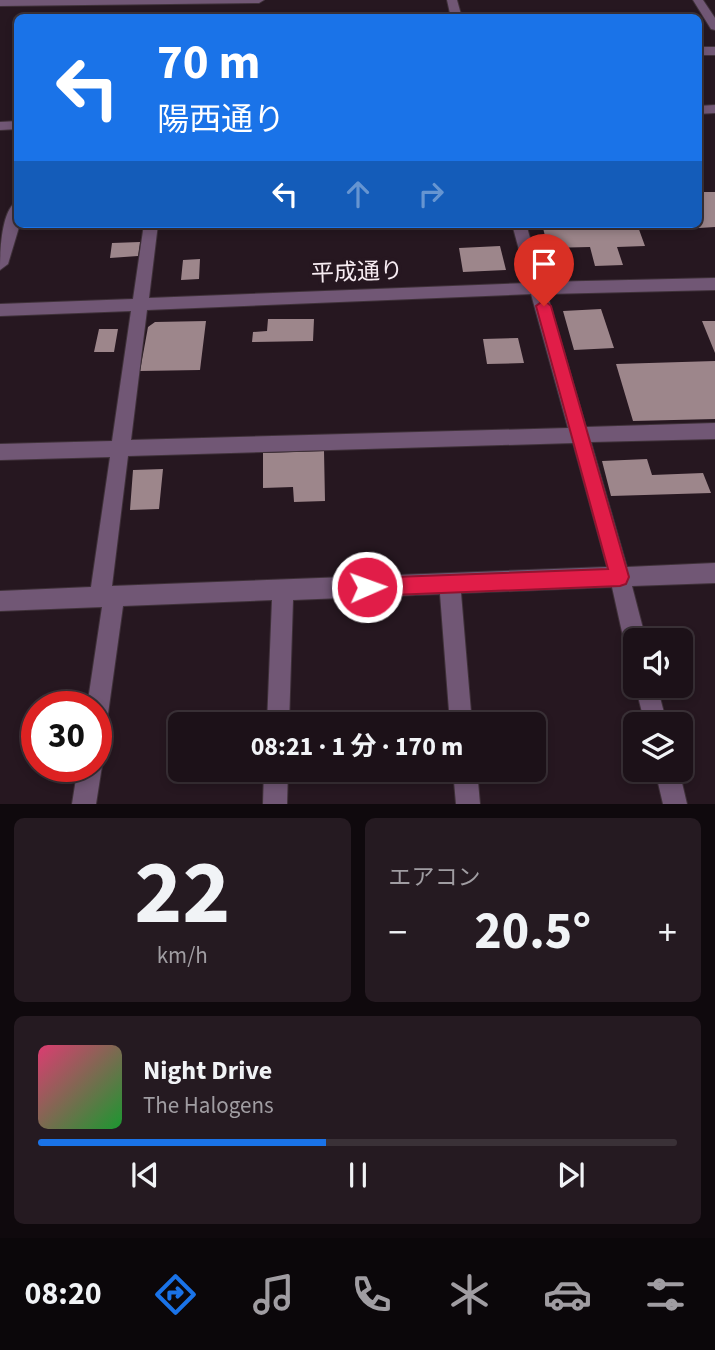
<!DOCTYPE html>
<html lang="ja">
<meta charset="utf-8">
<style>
:root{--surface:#1c1118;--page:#251a21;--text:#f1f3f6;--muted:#a09da2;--line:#3a3137;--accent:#1a73e8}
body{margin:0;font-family:"Source Sans 3","Noto Sans JP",sans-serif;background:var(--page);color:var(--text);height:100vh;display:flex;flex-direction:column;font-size:26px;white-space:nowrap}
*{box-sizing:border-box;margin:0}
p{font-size:23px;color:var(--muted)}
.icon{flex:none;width:38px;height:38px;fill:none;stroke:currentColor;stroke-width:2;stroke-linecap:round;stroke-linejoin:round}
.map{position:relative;height:804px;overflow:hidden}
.panel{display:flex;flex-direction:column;gap:14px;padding:14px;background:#0f090d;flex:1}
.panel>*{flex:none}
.guide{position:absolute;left:14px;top:14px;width:688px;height:214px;border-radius:10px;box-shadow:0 4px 10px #0003,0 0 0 2px var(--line);background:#1a73e8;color:#fff;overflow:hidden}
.buttons{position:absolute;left:623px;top:628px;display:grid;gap:14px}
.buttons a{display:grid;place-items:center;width:70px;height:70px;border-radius:10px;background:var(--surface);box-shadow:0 4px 10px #0003,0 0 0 2px var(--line);font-size:35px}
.speed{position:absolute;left:21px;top:691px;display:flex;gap:14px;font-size:35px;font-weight:700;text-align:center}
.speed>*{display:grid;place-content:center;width:91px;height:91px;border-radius:50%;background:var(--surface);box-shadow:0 4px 10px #0003,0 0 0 2px var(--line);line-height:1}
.speed .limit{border:10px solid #d22;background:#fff;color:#111}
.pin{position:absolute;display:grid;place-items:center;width:60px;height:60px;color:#fff;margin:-72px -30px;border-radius:50% 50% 50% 0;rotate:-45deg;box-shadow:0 0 7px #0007}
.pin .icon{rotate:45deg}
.me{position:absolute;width:77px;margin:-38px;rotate:88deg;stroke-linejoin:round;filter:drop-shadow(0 0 5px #0008)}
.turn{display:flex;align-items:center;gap:24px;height:147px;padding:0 28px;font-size:32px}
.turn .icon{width:91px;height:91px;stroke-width:2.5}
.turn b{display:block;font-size:49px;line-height:60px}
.lanes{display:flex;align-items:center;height:66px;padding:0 28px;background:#0003;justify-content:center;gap:35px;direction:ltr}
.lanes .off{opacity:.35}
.big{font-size:52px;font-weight:700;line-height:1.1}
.panel .widget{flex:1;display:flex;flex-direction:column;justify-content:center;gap:10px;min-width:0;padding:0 24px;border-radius:10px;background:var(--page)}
.panel .dial{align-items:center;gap:0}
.dial b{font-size:91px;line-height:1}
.song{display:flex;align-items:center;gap:21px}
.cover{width:84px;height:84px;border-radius:10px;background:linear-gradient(135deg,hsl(340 70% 55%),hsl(130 70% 35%))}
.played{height:7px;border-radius:4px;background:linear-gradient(90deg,var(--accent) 45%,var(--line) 45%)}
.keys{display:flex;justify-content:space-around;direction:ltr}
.heat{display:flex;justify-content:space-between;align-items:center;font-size:38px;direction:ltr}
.panel .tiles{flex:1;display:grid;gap:14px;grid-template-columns:1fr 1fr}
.widget:last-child{grid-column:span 2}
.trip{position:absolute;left:168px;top:712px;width:378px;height:70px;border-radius:10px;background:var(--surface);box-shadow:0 4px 10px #0003,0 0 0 2px var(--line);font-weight:700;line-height:70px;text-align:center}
.tab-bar{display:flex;height:112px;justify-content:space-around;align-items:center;background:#0b070a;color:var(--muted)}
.tab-bar .icon{width:49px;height:49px}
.tab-bar .on{color:var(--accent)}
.tab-bar b{font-size:32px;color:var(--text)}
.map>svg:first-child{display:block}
.building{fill:#9d868b}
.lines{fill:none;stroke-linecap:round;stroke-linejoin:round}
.minor-casing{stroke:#3f3139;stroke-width:2}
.minor{fill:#715775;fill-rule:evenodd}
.route{fill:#e11d48;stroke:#92132f;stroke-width:2}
.labels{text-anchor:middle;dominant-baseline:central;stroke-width:7;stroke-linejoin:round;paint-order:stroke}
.street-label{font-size:23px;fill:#f7ecf2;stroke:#261720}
</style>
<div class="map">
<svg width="715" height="804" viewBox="0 0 715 804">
<rect width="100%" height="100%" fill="#261720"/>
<path class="building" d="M698,192h17v35l-32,2 -2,-5h17z
M542,224h95l8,22 -28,1 6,18 -28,1 -5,-19 -42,1z
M140,242l-2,14 -28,2 2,-15z
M500,246l6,24 -43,2 -4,-24z
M200,259l-1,20 -18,1 2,-20z
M601,309l13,39 -40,2 -11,-39z
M268,319h46l-1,22 -61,1 1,-10 14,-1z
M206,321l-6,49 -60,1 8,-44 7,-5z
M702,321h13v32z
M99,329h19l-4,23h-20z
M518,338l6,25 -37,1 -4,-25z
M715,361v58l-82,2 -17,-57z
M324,451l1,50 -31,1 -1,-15 -30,1v-35z
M647,459l5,16 51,-2 8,20 -100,3 -9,-35z
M163,469l-4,40 -29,1 3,-40z"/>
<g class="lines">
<g class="minor-casing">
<path id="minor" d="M0,0h264l-5,3 -259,3z
M447,0h10l5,18h-11z
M693,0h10l12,18v12l-4,-1z
M698,47h17v8h-17z
M715,105v8l-17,1v-8z
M18,121v8l-18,1v-8z
M18,201v23h2l-12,40 -8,6c0,-17 1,-62 18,-69z
M144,224h14l-9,74 379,-15 -16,-59h14l17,58 172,-4v12l-168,4 39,133 129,-4v16l-124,3 36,125 88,-4v20l-83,3 14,54h-11v12l-8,-3 -3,-8 -12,-54 -151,6 11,131h-22l-10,-130 -147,6 -4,124h-22l5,-124 -149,6 -16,115 -3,8 -8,3v-25h-9l15,-100 -102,4v-20l91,-4 19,-130 -110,3v-16l112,-3 19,-130 -131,5v-12l133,-5zM531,294l37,134 -437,12 16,-130zM573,443l34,124 -495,19 16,-130z
M635,685l22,1 10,38h-22z
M96,757l6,9 -6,38h-24l6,-38h18z
M264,770h24l-1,34h-24z
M453,770h24l3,34h-24z
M655,770h24l8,34h-24z"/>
</g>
<use href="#minor" class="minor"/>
</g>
<path class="route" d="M544,300l7,6 78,271 -3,7 -6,2 -253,10 -7,-3 -3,-6 3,-7 7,-2 241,-9 -72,-263z"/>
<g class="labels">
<g class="street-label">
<text transform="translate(357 272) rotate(-2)">平成通り</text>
</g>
</g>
</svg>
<div class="buttons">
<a><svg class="icon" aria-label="sound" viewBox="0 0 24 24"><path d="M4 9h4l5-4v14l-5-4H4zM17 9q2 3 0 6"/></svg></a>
<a><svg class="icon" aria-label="layers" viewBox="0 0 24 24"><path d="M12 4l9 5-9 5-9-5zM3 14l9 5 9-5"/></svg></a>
</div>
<div class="speed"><div class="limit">30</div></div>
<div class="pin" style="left:544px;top:306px;background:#d93025"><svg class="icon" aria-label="arrive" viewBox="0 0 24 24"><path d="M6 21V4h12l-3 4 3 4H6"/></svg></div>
<svg class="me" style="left:367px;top:587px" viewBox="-20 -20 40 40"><circle r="17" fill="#e11d48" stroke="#fff" stroke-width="3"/><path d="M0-11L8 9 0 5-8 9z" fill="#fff"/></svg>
<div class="trip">08:21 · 1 分 · 170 m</div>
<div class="guide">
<div class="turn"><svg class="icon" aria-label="left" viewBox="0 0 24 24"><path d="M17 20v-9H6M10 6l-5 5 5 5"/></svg><div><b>70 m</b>陽西通り</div></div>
<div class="lanes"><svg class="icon" aria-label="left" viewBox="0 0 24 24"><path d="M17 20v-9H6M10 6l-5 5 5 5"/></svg><svg class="icon off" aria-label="ahead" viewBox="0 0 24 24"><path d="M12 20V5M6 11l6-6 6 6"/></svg><svg class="icon off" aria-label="right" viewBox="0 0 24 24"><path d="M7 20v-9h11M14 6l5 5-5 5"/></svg></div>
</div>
</div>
<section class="panel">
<div class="tiles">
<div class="widget dial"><b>22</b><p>km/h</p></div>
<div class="widget"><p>エアコン</p>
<div class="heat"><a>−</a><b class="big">20.5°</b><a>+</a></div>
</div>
<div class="widget">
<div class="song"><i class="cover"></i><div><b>Night Drive</b><p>The Halogens</p></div></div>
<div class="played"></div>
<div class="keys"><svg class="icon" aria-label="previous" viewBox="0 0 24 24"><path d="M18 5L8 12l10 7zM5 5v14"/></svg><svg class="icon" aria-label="pause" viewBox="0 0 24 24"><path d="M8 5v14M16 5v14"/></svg><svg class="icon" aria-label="next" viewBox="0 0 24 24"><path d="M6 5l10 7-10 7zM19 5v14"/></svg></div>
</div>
</div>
</section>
<nav class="tab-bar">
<b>08:20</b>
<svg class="icon on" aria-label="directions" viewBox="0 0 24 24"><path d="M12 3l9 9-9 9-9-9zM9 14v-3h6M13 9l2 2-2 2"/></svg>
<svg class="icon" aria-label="music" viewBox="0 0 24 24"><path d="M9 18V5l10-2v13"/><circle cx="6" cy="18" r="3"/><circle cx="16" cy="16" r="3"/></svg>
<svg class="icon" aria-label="phone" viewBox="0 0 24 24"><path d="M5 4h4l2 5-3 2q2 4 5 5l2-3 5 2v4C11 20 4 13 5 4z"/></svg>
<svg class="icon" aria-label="climate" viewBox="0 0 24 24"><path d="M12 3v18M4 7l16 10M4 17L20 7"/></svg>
<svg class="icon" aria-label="car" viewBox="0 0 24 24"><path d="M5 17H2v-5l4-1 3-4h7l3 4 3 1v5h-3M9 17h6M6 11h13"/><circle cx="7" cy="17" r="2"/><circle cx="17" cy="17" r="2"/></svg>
<svg class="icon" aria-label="filters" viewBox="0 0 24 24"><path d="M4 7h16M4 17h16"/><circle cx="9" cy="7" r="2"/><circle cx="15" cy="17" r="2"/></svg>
</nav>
